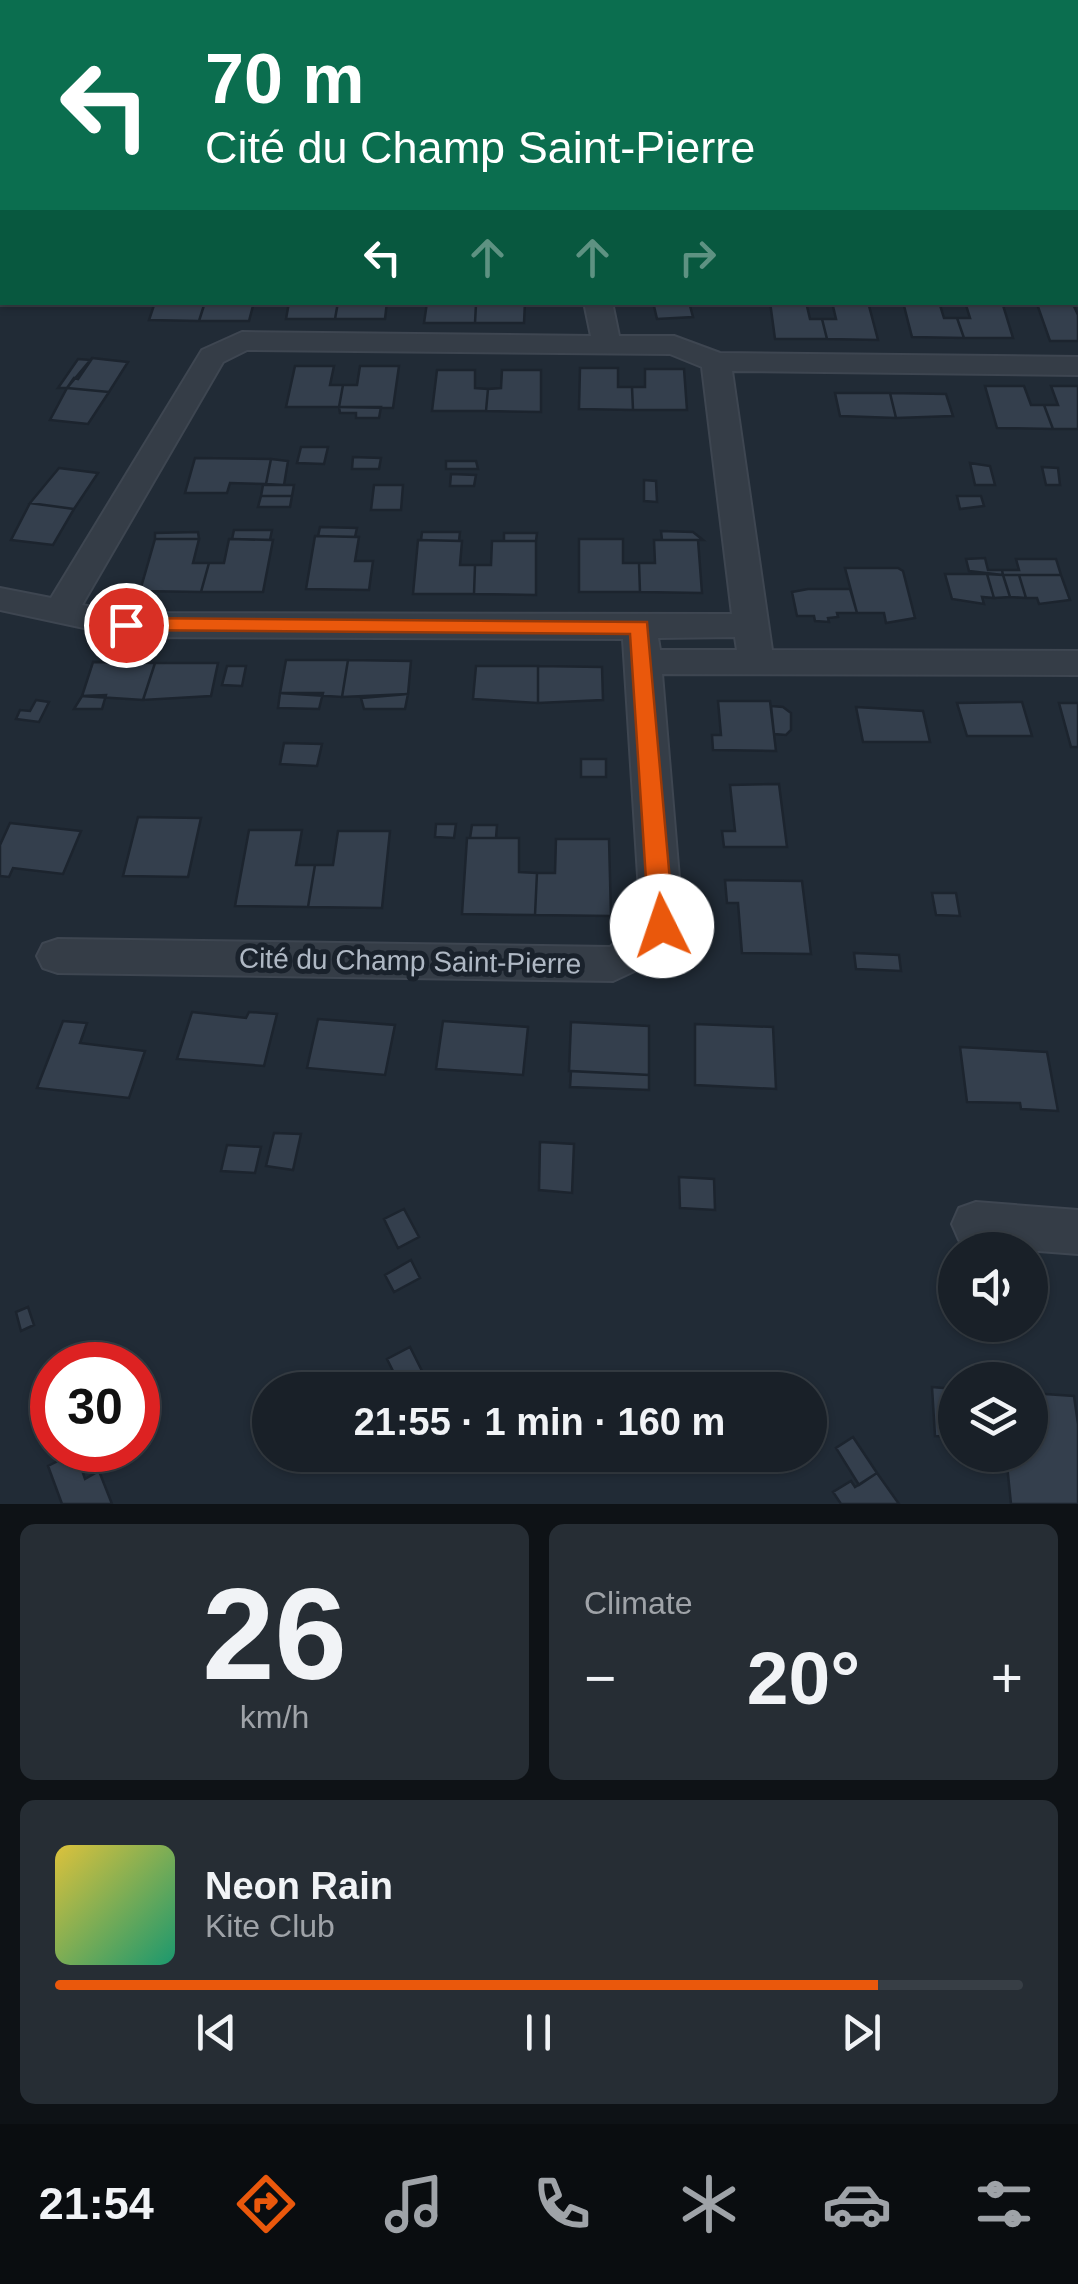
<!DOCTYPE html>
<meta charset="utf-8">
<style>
:root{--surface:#192028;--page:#262d34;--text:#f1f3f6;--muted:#9fa3a8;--line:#373e45;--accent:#ea580c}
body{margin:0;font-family:Arial,sans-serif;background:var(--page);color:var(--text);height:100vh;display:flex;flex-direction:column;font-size:38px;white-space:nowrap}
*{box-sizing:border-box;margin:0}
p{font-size:32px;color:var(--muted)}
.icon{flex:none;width:55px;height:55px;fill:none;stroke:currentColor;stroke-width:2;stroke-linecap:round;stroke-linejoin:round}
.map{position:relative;height:1504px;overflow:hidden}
.details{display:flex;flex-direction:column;gap:20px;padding:20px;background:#0e1216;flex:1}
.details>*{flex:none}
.guide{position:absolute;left:0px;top:0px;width:1080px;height:305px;box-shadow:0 2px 8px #0004,0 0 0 2px var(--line);background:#0b6e4f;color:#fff;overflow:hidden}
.tools{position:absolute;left:938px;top:1232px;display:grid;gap:20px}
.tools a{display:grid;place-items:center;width:110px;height:110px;border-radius:50%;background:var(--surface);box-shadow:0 2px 8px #0004,0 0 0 2px var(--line);font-size:50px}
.speed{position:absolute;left:30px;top:1342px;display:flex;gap:20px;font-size:50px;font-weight:700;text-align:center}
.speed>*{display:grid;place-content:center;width:130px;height:130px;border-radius:50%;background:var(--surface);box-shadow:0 2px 8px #0004,0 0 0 2px var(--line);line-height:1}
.speed .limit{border:15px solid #d22;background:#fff;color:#111}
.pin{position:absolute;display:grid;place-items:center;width:85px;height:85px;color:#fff;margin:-42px;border:5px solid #fff;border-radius:50%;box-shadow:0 2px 10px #0007}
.me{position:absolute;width:110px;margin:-55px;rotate:356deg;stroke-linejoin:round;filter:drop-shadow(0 0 8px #0008)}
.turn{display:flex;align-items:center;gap:35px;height:210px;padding:0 40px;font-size:45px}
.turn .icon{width:130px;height:130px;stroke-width:2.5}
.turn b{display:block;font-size:70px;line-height:85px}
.lanes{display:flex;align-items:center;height:95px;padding:0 40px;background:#0003;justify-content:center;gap:50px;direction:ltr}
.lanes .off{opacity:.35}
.big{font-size:75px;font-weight:700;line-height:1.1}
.details .widget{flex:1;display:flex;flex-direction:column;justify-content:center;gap:15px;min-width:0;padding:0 35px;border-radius:15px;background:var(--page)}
.details .dial{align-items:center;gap:0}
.dial b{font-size:130px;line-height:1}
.song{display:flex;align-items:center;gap:30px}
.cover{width:120px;height:120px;border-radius:15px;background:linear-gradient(135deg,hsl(50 70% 55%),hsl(160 70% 35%))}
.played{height:10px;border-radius:5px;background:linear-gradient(90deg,var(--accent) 85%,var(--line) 85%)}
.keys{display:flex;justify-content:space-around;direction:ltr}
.heat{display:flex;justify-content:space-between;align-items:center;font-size:55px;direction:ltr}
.details .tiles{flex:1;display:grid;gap:20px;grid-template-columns:1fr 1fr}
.widget:last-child{grid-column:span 2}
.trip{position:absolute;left:252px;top:1372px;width:575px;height:100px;border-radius:50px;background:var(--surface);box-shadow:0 2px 8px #0004,0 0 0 2px var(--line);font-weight:700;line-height:100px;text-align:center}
.menu{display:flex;height:160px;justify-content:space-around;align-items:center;background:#0a0d10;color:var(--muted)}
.menu .icon{width:70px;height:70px}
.menu .current{color:var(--accent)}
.menu b{font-size:45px;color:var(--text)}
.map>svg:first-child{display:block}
.green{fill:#233638}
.building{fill:#343f4d;stroke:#1c242e;stroke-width:2.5}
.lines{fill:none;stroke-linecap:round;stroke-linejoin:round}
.minor-casing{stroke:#3e4651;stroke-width:4}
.minor{fill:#353d47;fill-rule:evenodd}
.route{fill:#ea580c;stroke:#983908;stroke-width:2.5}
.labels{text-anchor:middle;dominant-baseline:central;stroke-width:10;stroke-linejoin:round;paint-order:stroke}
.street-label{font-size:28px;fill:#afb8c4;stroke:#1a222c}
</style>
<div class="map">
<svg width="1078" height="1504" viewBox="0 0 1078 1504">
<rect width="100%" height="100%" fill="#212b36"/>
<path class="green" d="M351,0h727v75v-73z"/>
<path class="building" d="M155,302h50l-6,19 -50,-1z
M205,302h49l-5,19h-50z
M289,302h49l-3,17h-49z
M338,302h49l-2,17h-50z
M427,302l49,2 -1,19h-51z
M525,302l-1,21h-49l1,-19z
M653,302h36l4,15 -36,2z
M770,302h36l4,17h12l5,20h-52z
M832,302h36l10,38 -51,-1 -5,-20h14z
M903,302h36l5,16h13l7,20 -52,-1z
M965,302h37l11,36h-49l-7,-20h13z
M1037,304h36l5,11v26h-28z
M92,358l36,4 -19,30 -42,-4z
M78,359l13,1 -13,19 -4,-1 -7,10h-9z
M295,366h39l-4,19h13l-4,22h-53z
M360,366h39l-6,42 -54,-1 4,-22h14z
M580,368h38v19h14l1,23 -54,-1z
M645,369h39l3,41h-54l-1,-23h13z
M437,370h38v18l13,1 -2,22h-54z
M502,370h39v42l-55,-1 2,-22 13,-1z
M985,386h39l7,19h13l9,24 -56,-1z
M1051,386h27v43h-25l-9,-24h14z
M67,388l42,4 -21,32 -38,-4z
M835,393h55l6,25 -56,-2z
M890,393l56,1 7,22 -57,2z
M339,407h42l-2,11h-23v-5h-16z
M301,447h27l-4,17 -27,-1z
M353,457l28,1 -2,11h-27z
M195,458l76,1 -5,25 -36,-1 -3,10h-42z
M271,459l17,2 -4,24 -18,-1z
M446,461h30l2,8h-32z
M970,463l20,3 5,19h-20z
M1042,467l16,1 2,17h-14z
M59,468l39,5 -24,36 -44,-6z
M451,474l25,1 -2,11h-24z
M644,480l12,1 1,21 -13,-1z
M263,485h31l-2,11h-31z
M374,485h29l-2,25h-30z
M261,496h31l-2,11h-32z
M957,496h24l3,10 -24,3z
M30,503l44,6 -21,36 -42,-5z
M320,527l37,1 -2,9 -37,-1z
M234,530h38l-2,10 -38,-1z
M661,531l32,1 10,8h-41z
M198,532l1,7h-44v-6z
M422,532h38l-1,9 -38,-1z
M504,533h33l-1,8h-32z
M315,536l44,1 -4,24h18l-4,29 -63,-1z
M155,539h44l-6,24h16l-8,29 -61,-1z
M229,539l44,1 -10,52h-62l8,-29h15z
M579,539h44v24h16l1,29h-61z
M418,540l44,1 -2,24h15l-1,29h-61z
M654,540h44l4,53 -62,-1 -1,-29h16z
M492,541h44v54l-62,-1 1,-29h16z
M985,558l3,12h14l1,5 -34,-4 -3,-12z
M1016,559h40l5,16h-58l-1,-5h17z
M845,568h53l5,3 12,47 -29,5 -2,-10h-27z
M945,574h42l7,24 -12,-1 2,7 -32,-5z
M987,574l16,1 7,22 -16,1z
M1003,575h16l7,23 -16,-1z
M1019,575h42l9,25 -31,4 -2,-6h-11z
M808,589h42l7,24h-20l1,4 -10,1 1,4 -14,-1 -1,-5h-17l-5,-24z
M286,660h62l-6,37 -62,-4z
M348,660l63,1 -3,33 -66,3z
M93,662l62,1 -12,37 -61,-4z
M155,663h63l-7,33 -68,4z
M227,666h19l-4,20 -20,-1z
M476,666h62v37l-65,-4z
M538,666l64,1 1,33 -65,3z
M280,693h43l-4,16 -41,-1z
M408,694l-3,15h-41l-3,-11z
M106,695l-4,14h-28l8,-13z
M36,700l13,2 -10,20 -23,-3 4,-9 10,1z
M718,701h52l6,50 -63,-1 -1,-15h9z
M1022,702l10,34h-65l-10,-33z
M1059,703h19v44h-7z
M771,706l12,1 8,6v17l-5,5 -12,-1z
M856,707l67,4 7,31h-67z
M284,743l38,1 -5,22 -37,-2z
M581,759h25v18h-25z
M779,784l8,63h-63l-2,-16h13l-5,-46z
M138,817l63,1 -13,59 -65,-1z
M10,823l71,8 -18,43 -50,-6 -4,9 -9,-1v-31z
M436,824h20l-2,14 -19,-1z
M472,825h25l-1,13h-26z
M249,830h53l-6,35h19l-7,42 -73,-1z
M338,831h52l-8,77 -74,-1 7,-42h18z
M467,838h52v34l18,1 -2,42 -73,-1z
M556,839h53l2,77 -76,-1 2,-42h18z
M725,880l77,1 9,73 -69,-1 -4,-50h-11z
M932,893h24l4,23 -24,-1z
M854,953l45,2 2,16 -45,-2z
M192,1012l54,6 3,-6 28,2 -13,52 -87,-7z
M318,1019l77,6 -10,50 -78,-7z
M63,1021l24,2 -7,20 65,8 -16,47 -92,-10z
M443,1021l85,6 -5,48 -87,-6z
M571,1022l78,4v49l-80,-4z
M695,1024l78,3 3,62 -81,-4z
M960,1047l87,5 11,59 -37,-2 -1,-6 -53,-1z
M571,1071l78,4v15l-79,-3z
M274,1133l27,1 -8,36 -27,-4z
M540,1142l34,2 -2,49 -33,-3z
M227,1145l34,2 -6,26 -34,-2z
M679,1177l35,2 1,31 -35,-2z
M404,1209l15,28 -21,11 -14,-29z
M411,1260l9,18 -26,14 -9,-17z
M28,1307l6,18 -13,6 -5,-19z
M410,1347l12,24 -23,12 -12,-24z
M932,1387l23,2v48l-20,-1z
M1030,1393l44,3 4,28v80h-67l-5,-49h24z
M853,1437l24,36 -18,12 -23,-37z
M76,1452l9,27 14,-8 13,33h-50l-14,-38z
M877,1473l22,31h-58l-8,-12 18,-11 4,6z"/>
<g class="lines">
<g class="minor-casing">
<path id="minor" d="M584,302h28l7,34h55l46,17 358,4v18l-346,-4 40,279 306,1v24l-416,-1 21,252 -27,35 -43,20 -555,-8 -15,-5 -6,-12 6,-12 15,-5 552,8 31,-24 -18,-284 -497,-2 -126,-27v-22l51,10 151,-248 40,-18 349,4zM247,350l423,4 32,13 30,247 -606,-1 -44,-8 141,-243zM735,637l2,13h-77l-2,-12z
M976,1202l102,8v44l-102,-8 -17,-6 -7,-16 7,-16z"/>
</g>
<use href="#minor" class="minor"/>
</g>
<path class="route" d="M126,618l521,4 27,304 -3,7h-18l-4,-7 -19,-292 -511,-4 -4,-5 4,-5z"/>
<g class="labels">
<g class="street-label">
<text transform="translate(410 961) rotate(1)">Cité du Champ Saint-Pierre</text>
</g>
</g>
</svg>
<div class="tools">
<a><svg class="icon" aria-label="sound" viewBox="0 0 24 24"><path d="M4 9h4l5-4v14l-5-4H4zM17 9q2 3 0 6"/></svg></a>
<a><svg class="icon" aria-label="layers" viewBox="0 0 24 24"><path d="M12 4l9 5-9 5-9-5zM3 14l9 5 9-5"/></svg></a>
</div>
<div class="speed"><div class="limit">30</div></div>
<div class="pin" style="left:126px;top:625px;background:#d93025"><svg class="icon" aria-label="arrive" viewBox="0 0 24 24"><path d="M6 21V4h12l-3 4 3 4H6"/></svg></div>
<svg class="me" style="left:662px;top:926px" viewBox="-20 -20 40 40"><circle r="19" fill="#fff"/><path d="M0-13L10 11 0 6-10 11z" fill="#ea580c"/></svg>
<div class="trip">21:55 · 1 min · 160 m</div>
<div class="guide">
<div class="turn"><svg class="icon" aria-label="left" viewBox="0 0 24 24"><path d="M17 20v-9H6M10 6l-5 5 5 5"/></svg><div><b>70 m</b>Cité du Champ Saint-Pierre</div></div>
<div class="lanes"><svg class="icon" aria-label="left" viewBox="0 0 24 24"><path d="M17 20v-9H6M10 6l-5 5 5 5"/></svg><svg class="icon off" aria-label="ahead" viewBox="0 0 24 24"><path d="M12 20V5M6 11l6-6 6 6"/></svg><svg class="icon off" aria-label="ahead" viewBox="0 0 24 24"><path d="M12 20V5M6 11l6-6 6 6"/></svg><svg class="icon off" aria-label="right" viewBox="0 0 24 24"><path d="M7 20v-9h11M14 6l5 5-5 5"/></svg></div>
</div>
</div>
<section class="details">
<div class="tiles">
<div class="widget dial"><b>26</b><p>km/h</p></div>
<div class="widget"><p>Climate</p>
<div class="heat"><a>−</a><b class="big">20°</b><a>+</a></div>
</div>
<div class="widget">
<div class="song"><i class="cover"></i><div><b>Neon Rain</b><p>Kite Club</p></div></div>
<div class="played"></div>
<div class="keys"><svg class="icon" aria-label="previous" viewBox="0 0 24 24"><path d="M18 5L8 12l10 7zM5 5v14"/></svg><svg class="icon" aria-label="pause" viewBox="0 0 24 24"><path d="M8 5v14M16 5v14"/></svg><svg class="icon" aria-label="next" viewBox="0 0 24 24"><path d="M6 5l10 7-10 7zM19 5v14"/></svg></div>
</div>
</div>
</section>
<nav class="menu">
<b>21:54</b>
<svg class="icon current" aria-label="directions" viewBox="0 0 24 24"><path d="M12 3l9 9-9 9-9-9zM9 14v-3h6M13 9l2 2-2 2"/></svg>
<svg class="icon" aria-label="music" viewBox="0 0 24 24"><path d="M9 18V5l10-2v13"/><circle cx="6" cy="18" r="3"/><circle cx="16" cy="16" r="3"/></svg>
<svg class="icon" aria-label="phone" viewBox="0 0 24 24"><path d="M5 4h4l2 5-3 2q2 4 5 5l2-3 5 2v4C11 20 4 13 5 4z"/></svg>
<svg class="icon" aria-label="climate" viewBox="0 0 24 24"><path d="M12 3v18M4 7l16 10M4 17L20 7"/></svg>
<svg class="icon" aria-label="car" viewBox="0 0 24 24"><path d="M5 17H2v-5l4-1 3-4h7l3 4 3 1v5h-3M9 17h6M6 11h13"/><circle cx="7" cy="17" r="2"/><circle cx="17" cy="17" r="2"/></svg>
<svg class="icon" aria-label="filters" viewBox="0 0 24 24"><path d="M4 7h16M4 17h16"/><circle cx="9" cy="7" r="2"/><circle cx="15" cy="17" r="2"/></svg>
</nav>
